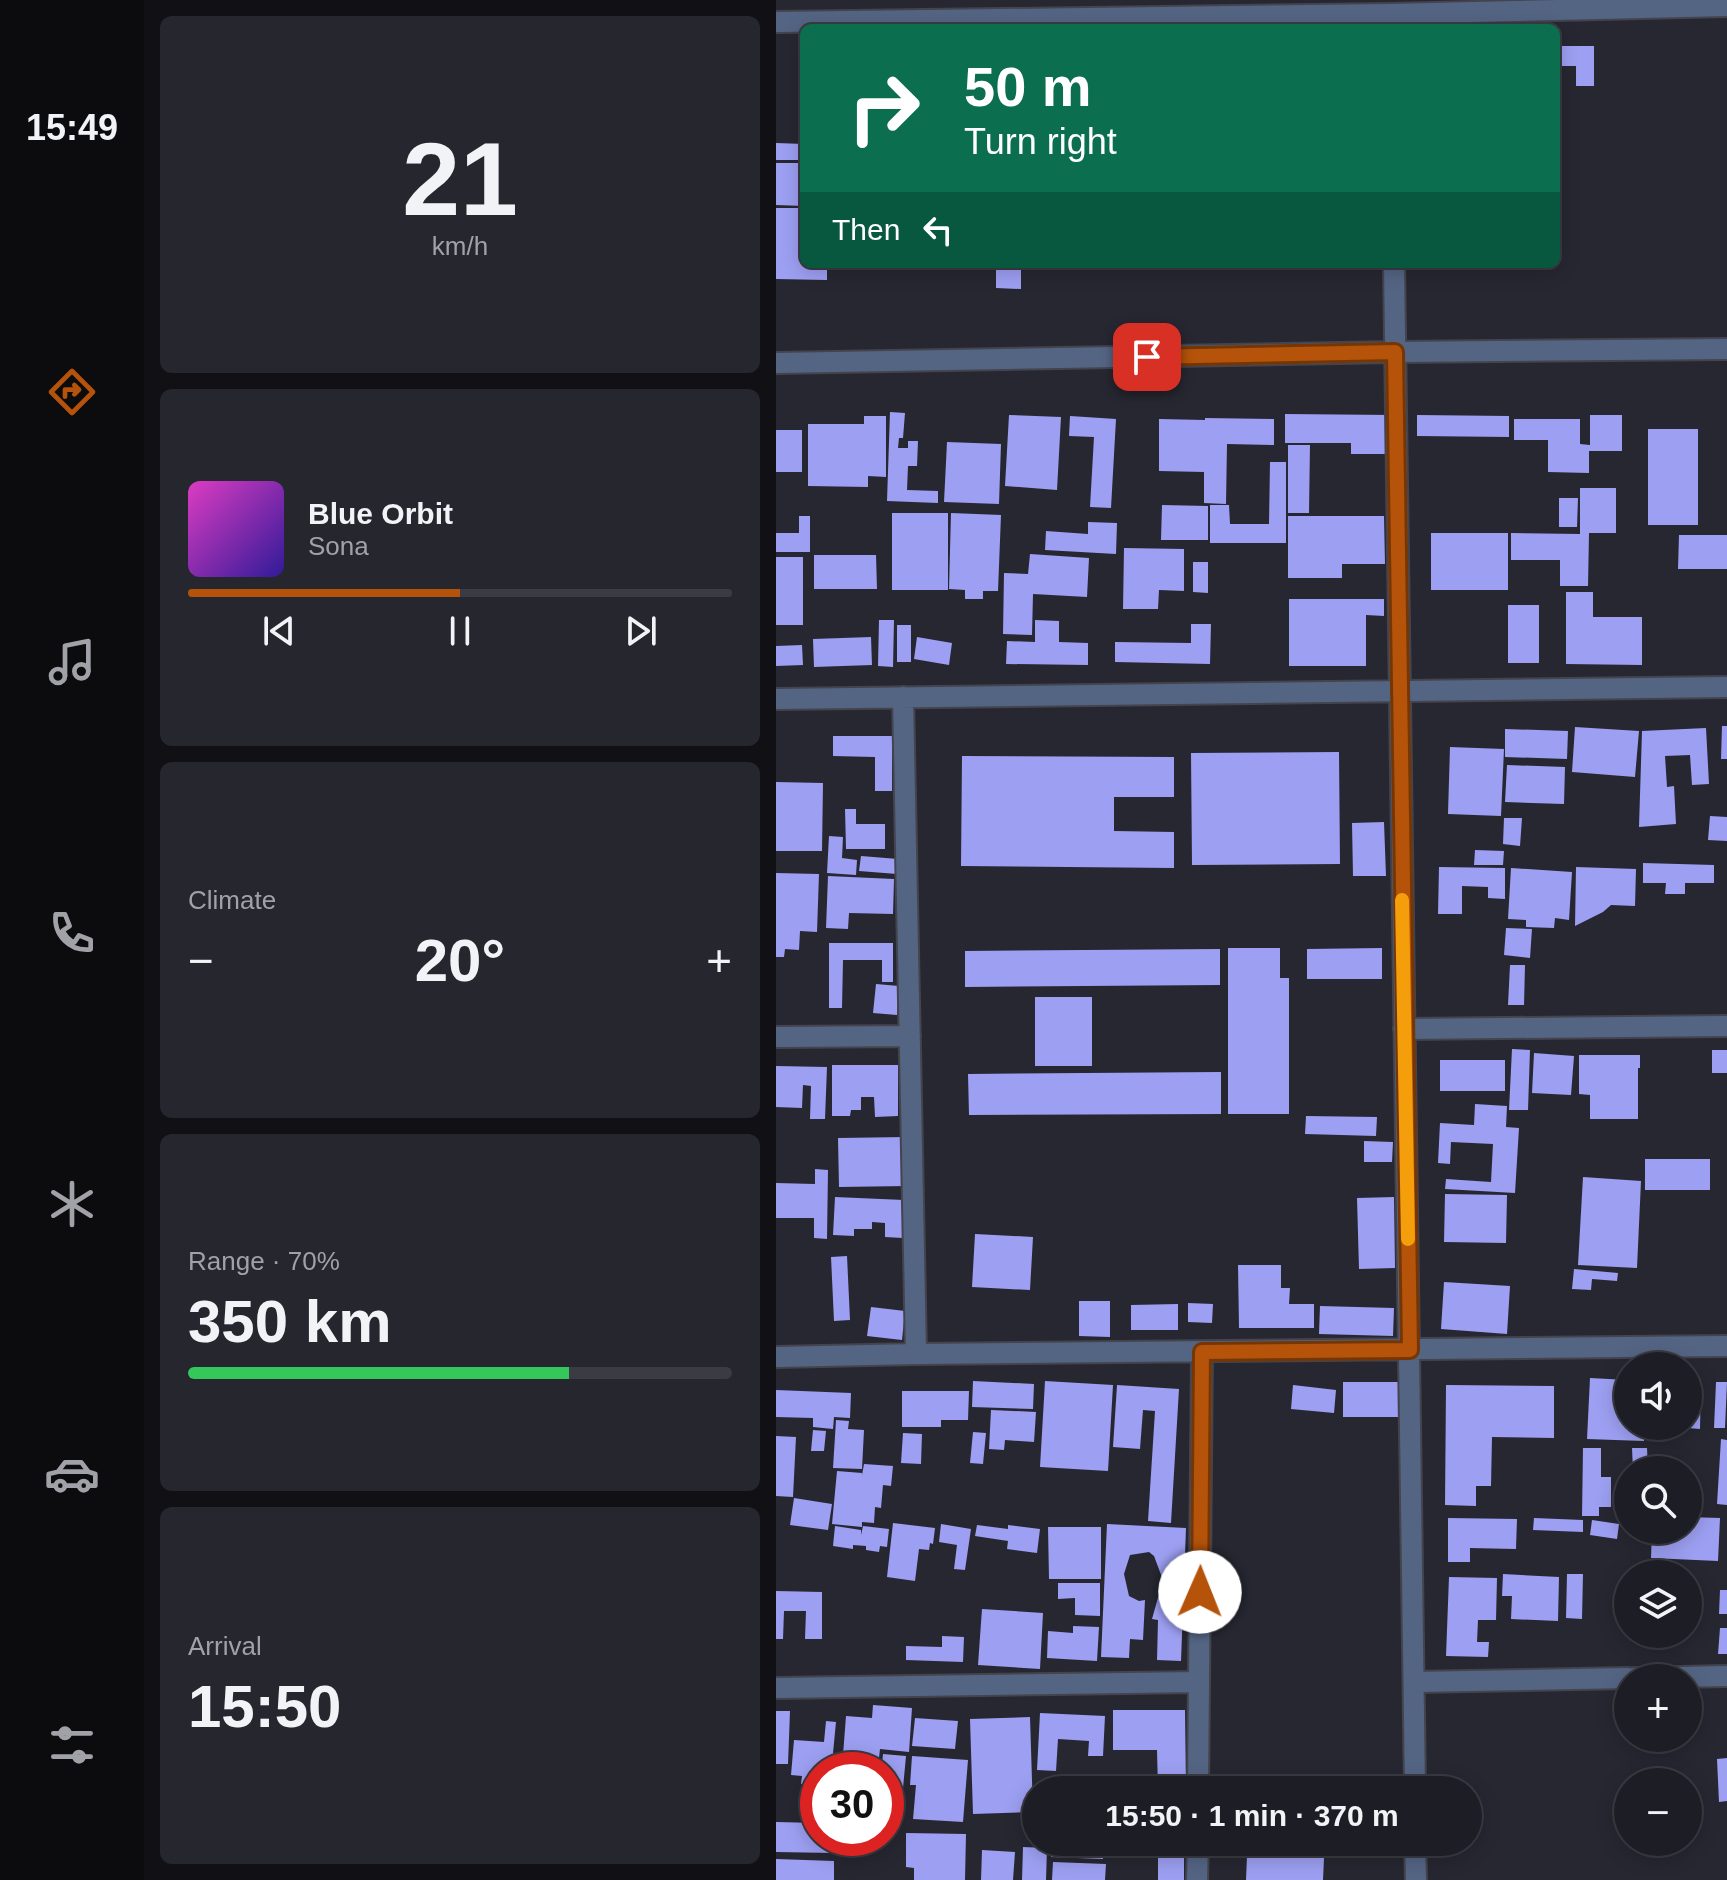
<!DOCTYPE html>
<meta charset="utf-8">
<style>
:root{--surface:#1d1d26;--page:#25262e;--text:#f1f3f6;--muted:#a0a2a7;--line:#3b3b43;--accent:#b45309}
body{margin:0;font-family:Arial,sans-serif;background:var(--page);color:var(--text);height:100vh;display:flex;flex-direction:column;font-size:30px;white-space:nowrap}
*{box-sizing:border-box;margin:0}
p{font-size:26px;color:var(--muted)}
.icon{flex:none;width:44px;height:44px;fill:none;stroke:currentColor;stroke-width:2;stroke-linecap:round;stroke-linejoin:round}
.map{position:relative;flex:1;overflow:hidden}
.sheet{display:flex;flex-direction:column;gap:16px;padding:16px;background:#101015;width:632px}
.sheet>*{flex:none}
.guide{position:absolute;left:24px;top:24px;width:760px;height:244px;border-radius:12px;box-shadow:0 4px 20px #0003,0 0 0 2px var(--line);background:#0b6e4f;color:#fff;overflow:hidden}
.buttons{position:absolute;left:838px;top:1352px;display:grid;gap:16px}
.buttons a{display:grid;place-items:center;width:88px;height:88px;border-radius:50%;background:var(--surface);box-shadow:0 4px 20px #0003,0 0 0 2px var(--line);font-size:40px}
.speed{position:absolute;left:24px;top:1752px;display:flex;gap:16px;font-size:40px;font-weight:700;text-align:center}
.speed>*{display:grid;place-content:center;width:104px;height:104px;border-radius:50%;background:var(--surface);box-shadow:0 4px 20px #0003,0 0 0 2px var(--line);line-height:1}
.speed .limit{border:12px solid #d22;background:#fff;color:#111}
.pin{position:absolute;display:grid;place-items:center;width:68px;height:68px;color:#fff;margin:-34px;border-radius:16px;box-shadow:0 4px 12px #0006}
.me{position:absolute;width:88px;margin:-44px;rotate:1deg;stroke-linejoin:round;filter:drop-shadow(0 0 6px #0008)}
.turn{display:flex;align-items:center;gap:28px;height:168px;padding:0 32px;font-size:36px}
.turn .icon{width:104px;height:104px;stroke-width:2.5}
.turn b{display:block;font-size:56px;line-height:68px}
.then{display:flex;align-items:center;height:76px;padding:0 32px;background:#0003;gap:16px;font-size:30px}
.big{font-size:60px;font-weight:700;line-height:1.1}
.sheet .card{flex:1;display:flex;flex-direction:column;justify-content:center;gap:12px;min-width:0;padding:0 28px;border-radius:12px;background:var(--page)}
.sheet .dial{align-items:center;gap:0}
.dial b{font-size:104px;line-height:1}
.song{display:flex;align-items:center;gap:24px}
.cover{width:96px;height:96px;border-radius:12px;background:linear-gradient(135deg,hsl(310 70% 55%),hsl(250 70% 35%))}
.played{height:8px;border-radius:4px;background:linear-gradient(90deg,var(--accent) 50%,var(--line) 50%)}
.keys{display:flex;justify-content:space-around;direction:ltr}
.heat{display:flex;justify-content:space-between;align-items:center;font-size:44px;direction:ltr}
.charge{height:12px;border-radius:6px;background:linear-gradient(90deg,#34c759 70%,var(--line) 0)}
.trip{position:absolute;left:246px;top:1776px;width:460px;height:80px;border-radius:40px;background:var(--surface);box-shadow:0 4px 20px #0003,0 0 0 2px var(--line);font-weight:700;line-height:80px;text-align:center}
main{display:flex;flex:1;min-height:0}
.dock{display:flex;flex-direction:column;width:144px;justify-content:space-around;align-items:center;background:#0c0c0f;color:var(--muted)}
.dock .icon{width:56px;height:56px}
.dock .active{color:var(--accent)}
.dock b{font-size:36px;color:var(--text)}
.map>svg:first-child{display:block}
.building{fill:#9d9ff2}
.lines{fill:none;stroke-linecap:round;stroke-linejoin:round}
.street-casing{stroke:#44444e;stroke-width:24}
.street{stroke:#546584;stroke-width:20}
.route-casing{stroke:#753606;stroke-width:20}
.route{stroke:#b45309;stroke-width:14}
.slow{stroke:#f59e0b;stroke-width:14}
</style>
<main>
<nav class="dock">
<b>15:49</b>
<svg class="icon active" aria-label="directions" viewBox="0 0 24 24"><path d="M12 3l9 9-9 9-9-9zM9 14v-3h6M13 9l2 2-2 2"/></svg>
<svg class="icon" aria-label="music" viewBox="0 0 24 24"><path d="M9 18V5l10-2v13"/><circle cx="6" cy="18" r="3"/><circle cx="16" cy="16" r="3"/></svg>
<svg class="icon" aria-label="phone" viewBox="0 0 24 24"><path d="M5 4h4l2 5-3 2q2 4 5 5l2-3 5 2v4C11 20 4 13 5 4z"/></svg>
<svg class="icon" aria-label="climate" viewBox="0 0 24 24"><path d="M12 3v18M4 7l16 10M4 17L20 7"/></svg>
<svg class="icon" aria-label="car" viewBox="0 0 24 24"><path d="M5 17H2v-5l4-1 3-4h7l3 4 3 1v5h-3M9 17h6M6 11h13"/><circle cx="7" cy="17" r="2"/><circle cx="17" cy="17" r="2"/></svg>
<svg class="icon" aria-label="filters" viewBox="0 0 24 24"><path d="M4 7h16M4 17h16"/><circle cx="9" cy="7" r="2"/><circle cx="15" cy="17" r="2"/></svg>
</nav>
<section class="sheet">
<div class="card dial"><b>21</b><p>km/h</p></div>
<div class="card">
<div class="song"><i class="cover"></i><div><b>Blue Orbit</b><p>Sona</p></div></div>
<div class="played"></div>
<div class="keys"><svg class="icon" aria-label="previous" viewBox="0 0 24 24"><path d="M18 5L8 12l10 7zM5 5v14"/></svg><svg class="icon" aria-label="pause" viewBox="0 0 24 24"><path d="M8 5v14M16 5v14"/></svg><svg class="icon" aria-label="next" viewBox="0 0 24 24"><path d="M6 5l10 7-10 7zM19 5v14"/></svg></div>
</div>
<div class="card"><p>Climate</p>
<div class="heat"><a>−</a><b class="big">20°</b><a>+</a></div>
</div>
<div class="card"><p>Range · 70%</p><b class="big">350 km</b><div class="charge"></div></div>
<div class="card"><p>Arrival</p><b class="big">15:50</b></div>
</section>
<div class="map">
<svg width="951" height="1880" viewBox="0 0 951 1880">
<rect width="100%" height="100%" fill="#272732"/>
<path class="building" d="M780,46h38v40h-18v-20h-20z
M0,143l28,1v16h-28z
M0,163h28v43l-28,-1z
M0,208h28v56h23v16l-51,-1z
M220,264h25v25l-25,-1z
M114,412l15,1 -2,25h-4l-1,10h10v-7h10l-1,25h-9l-1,24 31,1v12l-51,-2z
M509,414l108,1v39h-42v-11h-66z
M233,415l52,2 -4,73 -52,-4z
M641,415l92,1v21l-92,-1z
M814,415h32v36h-33v22l-41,-1v-32h-34v-21h66v25l10,1z
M88,416h22v61l-18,-1v11l-60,-1v-62h56z
M294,416l46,3 -5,89 -21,-1 4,-70 -25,-1z
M429,418l69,1v26l-47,-1 -1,60 -22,-1v-31l-45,-1v-52l46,1z
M872,429h50v96h-50z
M0,430h26v42h-26z
M171,442l54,2 -2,60 -55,-2z
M512,445h22l-1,68h-21z
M494,462h16v81h-76v-38h19l1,19h39z
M804,488h36v45h-27l-1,53h-28v-26h-49v-27l69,1z
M783,498h19l-1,29h-18z
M386,505l46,1v34h-47z
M116,513h56v77h-56z
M175,513l50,2 -3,76h-15v8h-18v-9l-16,-1z
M23,516h11v36h-34v-19h23z
M512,516h96l1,48h-43v14h-54z
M312,522l29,1 -1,31 -71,-4 1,-19 42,3z
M655,533h77v57h-77z
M903,535h48v34h-49z
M348,548l60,1v42l-25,-1 -1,19h-35z
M254,554l59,4 -2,39 -54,-3 -1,41 -29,-1 1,-61 24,1z
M38,555h62l1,34h-63z
M0,557h27v68h-27z
M417,562h15v31l-15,-1z
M790,592h27v25h49v48l-76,-1z
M513,599h95v17l-18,-1v51h-77z
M732,605h31v58h-31z
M103,620h15l-1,47 -15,-1z
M259,620l24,1v21l29,1v22l-82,-1 1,-23 28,1z
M415,624h20l-1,40 -95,-2v-20l76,1z
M121,625h14v37h-14z
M95,637l1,28 -58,2 -1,-28z
M141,637l35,6 -3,22 -35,-6z
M26,645l1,20 -27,1v-20z
M946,726h5v33h-6z
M799,727l64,4 -4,46 -63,-5z
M930,728l3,56 -17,1 -2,-30 -25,1 2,31 7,-1 2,38 -37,3 3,-96z
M729,729l63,2 -1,28 -62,-2z
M57,736h59v55h-17v-34l-42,-1z
M674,747l54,2 -3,67 -53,-2z
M563,752l1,112 -148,1 -1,-112z
M186,756l212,1v40h-60v34l60,1v36l-213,-2z
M731,765l58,2 -1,37 -59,-2z
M0,782l47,1 -1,68h-46z
M69,809h11v15h29v25h-39z
M934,816l17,1v24l-19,-1z
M728,818h18l-2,28 -17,-2z
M608,822l2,54h-33l-1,-53z
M53,836l14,1 -1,21 15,2 -1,15 -29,-2z
M699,850l29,1 -1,14h-29z
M85,856l37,3 -1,15 -38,-3z
M867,863l71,2v18h-29v11h-20l1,-11h-23z
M663,867l66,1v31l-17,-1v-11l-26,-1v28h-24z
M800,867l60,2 -1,37 -24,-1 -8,7 -28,14z
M735,868l61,4 -3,48 -14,-2 -1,10 -28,-1v-7l-18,-1z
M0,873l43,1 -2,58 -17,-1 -1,19 -14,-1 -1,8h-8z
M52,876l66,3 -1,35 -44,-1 -1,16 -22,-1z
M730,928l26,1 -2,29 -26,-3z
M53,943h64v39h-11v-22h-39l-1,48h-13z
M452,948h52v30h9v136h-61z
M606,948v31h-75v-30z
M444,949v36l-255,2v-36z
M734,965h15l-1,40h-16z
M100,984l23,2 -2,29 -24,-2z
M259,997h57v69h-57z
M736,1049l18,1 -2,60h-19z
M936,1050h15v23h-15z
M758,1053l40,3 -3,39 -39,-2z
M803,1055h61v13h-2v51h-48v-24l-11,-1z
M664,1060h65v31h-65z
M56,1065h66v51l-23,1 -1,-20h-13v13h-10l-1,6h-18z
M0,1066l51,1 -2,52h-15l1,-33 -8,-1 -1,23 -26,-1z
M445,1072v42l-252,1 -1,-41z
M699,1104l32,2 -1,21 13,1 -4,65 -70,-4 1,-10 45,3 2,-38 -42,-2 -1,22 -12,-1 2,-40 34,2z
M530,1116l71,1 -1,19 -71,-2z
M130,1137l1,49 -68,1 -1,-49z
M588,1141l29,1 -1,20h-28z
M869,1159h65v31h-65z
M39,1169l13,1 -1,69 -13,-1v-20h-38v-35l39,1z
M807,1177l58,4 -4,87 -59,-3z
M669,1194l62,1 -1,48 -62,-1z
M59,1197l69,3 -1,38 -18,-1v-14l-13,-1v7h-18v7l-21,-1z
M618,1197l1,71 -36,1 -2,-71z
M199,1234l58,3 -3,53 -58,-3z
M71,1256l3,64 -16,1 -3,-64z
M462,1265h43v23h9l-1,16h25v24h-75z
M798,1269l44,4 -1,8 -25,-2 -1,11 -19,-1z
M668,1282l66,4 -3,48 -66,-5z
M303,1301h31v36l-31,-1z
M412,1303l25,1 -1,19 -24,-1z
M402,1304v26h-47v-25z
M544,1306l74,2 -1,28 -74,-2z
M95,1307l34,4 -3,29 -35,-4z
M814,1378l38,2v46h17l-1,15 -57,-2z
M912,1379h13l-1,50 -12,-1z
M197,1381l61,3 -1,25 -61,-2z
M269,1381l68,4 -5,86 -68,-4z
M567,1382h56v35h-56z
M940,1382h11l-2,46h-11z
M341,1385l62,4 -8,134 -23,-2 7,-110 -12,-1 -3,39 -27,-2z
M517,1385l43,5 -2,23 -43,-4z
M670,1385l108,1v52l-62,-1 -1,49h-15v20l-31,-1z
M0,1390l75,3 -1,25 -16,-1 -1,12 -20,-2v-9l-37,-1z
M126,1391h67l-1,29h-27v7h-39z
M215,1410l45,2 -2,30 -29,-2 -1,10 -15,-1z
M60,1420l13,1 -1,8 16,1 -2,39 -29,-1z
M37,1430l13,1 -2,20h-13z
M197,1432l13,1 -3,31 -13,-1z
M127,1433l19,1 -1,30 -20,-1z
M0,1436l20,1 -3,60 -17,-1z
M945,1439l6,1v65l-10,-1z
M807,1448h18v29h10v30h-12v9h-17z
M856,1448h15l1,22h-15z
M88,1464l29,2 -2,20 -8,-1 -2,23 -6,-1 -1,16 -12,-1v5l-30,-3 5,-53 25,2v2z
M18,1498l38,6 -4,26 -38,-5z
M912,1517l32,1 -2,43 -67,-3 1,-28h36z
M672,1518l69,1 -1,30 -46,-1v14h-22z
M758,1518l49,2v12l-50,-2z
M816,1520l27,4 -2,15 -27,-4z
M117,1523l42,5 -2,16 -3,-1 -1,7 -10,-1 -4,32 -28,-4z
M165,1524l30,5 -6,41 -11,-1 3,-24 -18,-3z
M331,1524l79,4 -5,133 -24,-1 1,-40 -6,-1 11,-39 -9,-24 -5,-4 -19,3 -6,19 5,22 10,5 6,-1 -2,40 -13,-1 -1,19 -28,-1z
M201,1525l31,4v-4l32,4 -3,24 -30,-4 1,-8 -33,-5z
M59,1526l26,4v5l2,-9 26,3 -2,18 -7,-1 -1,6 -13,-2v-4l-13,-1v4l-20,-3z
M272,1527h53v52h-52z
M727,1574l56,3 -1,44 -47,-2 1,-23h-10z
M791,1574h16l-1,45 -16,-1z
M673,1577l48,1 -1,42h-18l-1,22h12l-1,15 -42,-1z
M282,1583h42v33l-25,-1v-17l-17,1z
M944,1590h7v24h-8z
M0,1591l46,1v47h-17l1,-28h-22l-1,28h-7z
M206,1609l61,4 -3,56 -62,-4z
M297,1626l26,1 -2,34 -50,-3 1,-27 25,2z
M944,1628h7v26h-9z
M166,1636l22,1 -1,25 -57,-2v-14l36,1z
M97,1705l39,3 -3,44 -29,-3 -1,9 -36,-3 3,-39 26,2z
M337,1710h72l1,80h-28l-1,-40h-44z
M0,1711h14l-2,53h-12z
M264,1713l65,3 -2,40h-15l1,-15 -31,-2 -2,32 -19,-1z
M254,1717l3,95 -60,2 -3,-95z
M139,1718l43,3 -3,28 -43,-3z
M50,1721l10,1 -3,31 7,1 -2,16h-20v16l-17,-2 1,-8 -11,-1 3,-35 30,2z
M107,1754l23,2 -3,32 -17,-2v-16h-43l1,-11 38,5z
M136,1756l56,4 -5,62 -50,-3 3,-34h-6z
M951,1758v43l-8,1 -2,-43z
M0,1822l42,1v15h16v15l-58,-1z
M130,1833l60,1 -1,46h-51v-12l-8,-1z
M265,1842h63l-1,17 -52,-2 1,-12 -11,-1z
M247,1847l24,1 -1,32h-24z
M206,1850l33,2 -2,28h-32z
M382,1851h26v29h-26z
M471,1856l77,2 -1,22h-77z
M0,1859l58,2v19h-58z
M277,1862l53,2 -1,16h-53z"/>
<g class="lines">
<g class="street-casing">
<path id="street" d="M0,22l615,-8 336,-8
M618,264l21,1526
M0,363l619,-11 332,-3
M127,697l13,657
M0,699l951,-12
M628,1029l323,-3
M0,1037l134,-1
M0,1357l140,-3 811,-8
M859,1678l92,-2
M638,1682l214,-4
M0,1688l423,-6
M422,1790l4,-438
M639,1842l1,38
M421,1880l1,-38"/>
</g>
<use href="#street" class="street"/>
</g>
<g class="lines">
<g class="route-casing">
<path id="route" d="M371,357l248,-5 15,998 -208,2 -2,240"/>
</g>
<use href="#route" class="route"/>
<path class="slow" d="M626,900l6,339"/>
</g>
</svg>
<div class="buttons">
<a><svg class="icon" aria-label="sound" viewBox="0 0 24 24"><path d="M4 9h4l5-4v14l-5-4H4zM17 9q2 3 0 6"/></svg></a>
<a><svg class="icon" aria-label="search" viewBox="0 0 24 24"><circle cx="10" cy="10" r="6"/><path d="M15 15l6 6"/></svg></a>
<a><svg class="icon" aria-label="layers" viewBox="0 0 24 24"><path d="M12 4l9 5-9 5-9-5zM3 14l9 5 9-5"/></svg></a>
<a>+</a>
<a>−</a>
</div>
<div class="speed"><div class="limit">30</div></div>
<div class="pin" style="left:371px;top:357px;background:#d93025"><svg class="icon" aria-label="arrive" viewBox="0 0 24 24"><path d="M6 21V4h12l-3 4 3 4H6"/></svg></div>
<svg class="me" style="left:424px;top:1592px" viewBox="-20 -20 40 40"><circle r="19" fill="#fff"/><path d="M0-13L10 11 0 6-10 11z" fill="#b45309"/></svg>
<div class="trip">15:50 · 1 min · 370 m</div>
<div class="guide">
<div class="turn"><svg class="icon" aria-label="right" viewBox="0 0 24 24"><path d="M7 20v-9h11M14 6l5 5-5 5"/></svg><div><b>50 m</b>Turn right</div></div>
<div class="then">Then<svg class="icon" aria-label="left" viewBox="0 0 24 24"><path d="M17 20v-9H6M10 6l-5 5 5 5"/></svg></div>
</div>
</div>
</main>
